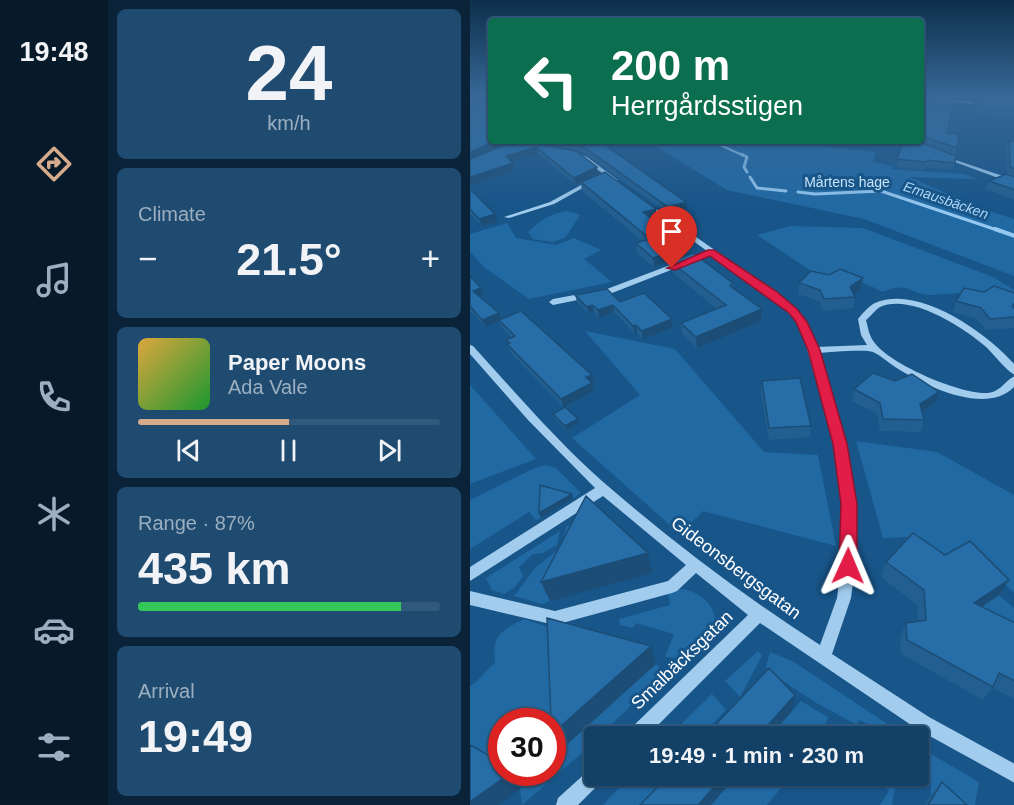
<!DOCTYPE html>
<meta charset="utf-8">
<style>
:root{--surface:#124067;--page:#1f4b70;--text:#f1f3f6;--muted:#9cafc0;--line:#31597b;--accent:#d6ab8b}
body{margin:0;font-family:Arial,sans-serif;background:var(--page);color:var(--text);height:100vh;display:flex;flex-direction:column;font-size:22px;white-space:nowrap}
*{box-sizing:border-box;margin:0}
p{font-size:20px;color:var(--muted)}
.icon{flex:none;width:33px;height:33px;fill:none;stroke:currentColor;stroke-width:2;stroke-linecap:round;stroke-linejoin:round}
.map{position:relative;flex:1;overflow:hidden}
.sheet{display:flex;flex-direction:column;gap:9px;padding:9px;background:#0a2339;width:362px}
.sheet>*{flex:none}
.hud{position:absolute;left:18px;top:18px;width:436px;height:126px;border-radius:6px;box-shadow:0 2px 4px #0004,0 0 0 2px var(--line);background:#0b6e4f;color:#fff;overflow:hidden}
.speed{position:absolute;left:18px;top:708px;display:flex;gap:12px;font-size:30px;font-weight:700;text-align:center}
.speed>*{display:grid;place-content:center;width:78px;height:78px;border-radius:50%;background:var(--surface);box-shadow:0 2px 4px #0004,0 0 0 2px var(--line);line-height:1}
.speed .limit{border:9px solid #d22;background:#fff;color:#111}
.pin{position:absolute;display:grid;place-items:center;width:51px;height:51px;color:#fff;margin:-62px -26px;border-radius:50% 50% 50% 0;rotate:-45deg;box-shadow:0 0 6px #0007}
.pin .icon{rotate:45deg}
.me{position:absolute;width:66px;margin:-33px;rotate:1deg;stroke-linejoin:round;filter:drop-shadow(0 0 4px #0008)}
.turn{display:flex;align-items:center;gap:21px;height:126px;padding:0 24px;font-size:27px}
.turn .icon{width:78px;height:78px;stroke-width:2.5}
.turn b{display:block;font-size:42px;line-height:51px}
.big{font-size:45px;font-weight:700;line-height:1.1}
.sheet .tile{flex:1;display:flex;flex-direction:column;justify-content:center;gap:9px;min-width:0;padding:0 21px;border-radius:9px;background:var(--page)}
.sheet .dial{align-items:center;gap:0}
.dial b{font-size:78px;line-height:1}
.song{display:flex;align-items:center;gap:18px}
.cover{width:72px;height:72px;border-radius:9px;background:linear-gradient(135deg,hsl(40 70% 55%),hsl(130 70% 35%))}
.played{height:6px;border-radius:3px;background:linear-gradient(90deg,var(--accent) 50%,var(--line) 50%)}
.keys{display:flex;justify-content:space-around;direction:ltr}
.heat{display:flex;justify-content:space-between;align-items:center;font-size:33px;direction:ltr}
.charge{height:9px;border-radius:4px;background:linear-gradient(90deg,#34c759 87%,var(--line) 0)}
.trip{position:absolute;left:114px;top:726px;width:345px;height:60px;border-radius:6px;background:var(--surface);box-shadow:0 2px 4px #0004,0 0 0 2px var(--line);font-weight:700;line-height:60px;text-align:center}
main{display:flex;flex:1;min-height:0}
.tabs{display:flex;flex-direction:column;width:108px;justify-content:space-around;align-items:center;background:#071a29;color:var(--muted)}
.tabs .icon{width:42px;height:42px}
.tabs .on{color:var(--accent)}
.tabs b{font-size:27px;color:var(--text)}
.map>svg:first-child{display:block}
.green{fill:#2169a3}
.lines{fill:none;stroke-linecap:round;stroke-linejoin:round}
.stream-far2{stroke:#94c8f0;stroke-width:2}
.stream-far1{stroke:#94c8f0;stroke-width:3}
.stream{stroke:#94c8f0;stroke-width:4}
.minor{fill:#a1ccee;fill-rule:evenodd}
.wall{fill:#225f90}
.shaded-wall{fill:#1b4d76}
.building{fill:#276ea8;stroke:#1b4d76;stroke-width:1.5}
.route{fill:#e11d48;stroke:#92132f;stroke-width:1.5}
.labels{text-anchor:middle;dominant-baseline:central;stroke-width:6;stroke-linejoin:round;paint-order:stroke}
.far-park-label{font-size:14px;fill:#c7e3fa;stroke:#185589}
.far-water-label{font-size:14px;font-style:italic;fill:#add5f5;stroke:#185589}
.near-street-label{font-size:18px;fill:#fff;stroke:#185589}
</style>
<main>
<nav class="tabs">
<b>19:48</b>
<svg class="icon on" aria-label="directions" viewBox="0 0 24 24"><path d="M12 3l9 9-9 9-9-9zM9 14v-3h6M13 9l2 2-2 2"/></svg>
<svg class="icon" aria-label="music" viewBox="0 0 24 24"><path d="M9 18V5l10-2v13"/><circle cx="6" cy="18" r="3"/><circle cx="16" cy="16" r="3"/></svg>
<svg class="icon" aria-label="phone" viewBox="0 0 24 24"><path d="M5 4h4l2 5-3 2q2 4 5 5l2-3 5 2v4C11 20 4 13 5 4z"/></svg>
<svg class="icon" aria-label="climate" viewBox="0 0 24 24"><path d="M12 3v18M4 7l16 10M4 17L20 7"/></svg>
<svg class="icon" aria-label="car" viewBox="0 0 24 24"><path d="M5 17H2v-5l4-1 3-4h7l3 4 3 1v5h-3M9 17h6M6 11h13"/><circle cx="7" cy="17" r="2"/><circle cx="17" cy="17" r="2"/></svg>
<svg class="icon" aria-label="filters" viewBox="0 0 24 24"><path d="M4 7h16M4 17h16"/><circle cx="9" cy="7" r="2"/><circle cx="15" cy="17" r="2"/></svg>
</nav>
<section class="sheet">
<div class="tile dial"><b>24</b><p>km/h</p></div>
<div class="tile"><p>Climate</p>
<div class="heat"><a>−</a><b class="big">21.5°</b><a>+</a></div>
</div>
<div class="tile">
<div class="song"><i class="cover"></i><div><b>Paper Moons</b><p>Ada Vale</p></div></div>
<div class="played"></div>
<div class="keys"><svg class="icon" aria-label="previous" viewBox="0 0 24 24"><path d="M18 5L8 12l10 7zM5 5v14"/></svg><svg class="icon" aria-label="pause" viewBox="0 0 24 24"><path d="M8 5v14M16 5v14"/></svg><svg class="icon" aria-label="next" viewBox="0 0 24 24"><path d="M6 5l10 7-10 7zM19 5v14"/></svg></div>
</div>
<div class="tile"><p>Range · 87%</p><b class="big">435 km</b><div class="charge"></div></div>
<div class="tile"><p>Arrival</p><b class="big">19:49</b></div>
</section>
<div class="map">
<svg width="545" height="805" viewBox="0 0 545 805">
<rect width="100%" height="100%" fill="#185589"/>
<path class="green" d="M177,141h168l10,6 50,5 -2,10 20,4 -1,3 73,5 12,5 -68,-2 69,30 36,12v57l-150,-57 -137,-29z
M98,211l12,4 -15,23 -12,4 -20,-3 -5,-7c12,-11 24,-20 40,-21z
M37,223l9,15 40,7 18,-7 27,12 -17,9 28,23 -83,17 -44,-31 -15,-16v-18z
M320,226l73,2 130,49 21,13v11c-31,-14 -50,-7 -82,-6 -20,1 -23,-15 -49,-3l-34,-16 -33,-2 -59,-39z
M115,331l90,18 89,103 54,3 18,91 -133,-35 -23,23 -108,-96 68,-43z
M0,385l66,74 -66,25z
M386,441l81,11 77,43v98l-43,-40 -36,1 -26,-17 -26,1z
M76,465l10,3 25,25 -8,5 -31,-9 -1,29 -5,2 -7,-8 -59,37v-49l65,-32z
M126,507l5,3 -9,6 -42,85 -8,3 -28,-8 21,-28 26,-21 5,-20z
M90,531l-3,14 -14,8 -10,1 -14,13 4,9 -8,11 -11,7 -12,-4 -6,-12z
M211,589c16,1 40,18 32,37 -4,9 -26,26 -33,33l-15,-2 9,-23 -38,-11 -3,5 -13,-3 -1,-6 51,-14 -2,-11z
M529,595l15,13v35l-37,-33z
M54,619l132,45 9,8 -65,64h-6v6l-4,4 -68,59 -2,-16 7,-6 -19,-10 44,-1v-50h-50l-1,47 -31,-18v-65l5,-3 20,-21c-3,-28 6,-31 29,-43z
M288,651l4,5 -22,41 -15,-16z
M300,652l24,10 101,67 6,7h-10l-2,-4 -30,-12 -2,5 -39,-21 -49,-32 -3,-6z
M242,694l14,16 -25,26h-32z
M331,701l27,16 -7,19h-51z
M461,754l48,28 -4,23h-33l-11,-10z
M160,776h26l4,8 -20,21h-37z
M266,776h55l-24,29h-56z
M404,776h17l5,5 -4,24h-12l9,-14z"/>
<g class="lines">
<path class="stream-far2" d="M242,141l32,15"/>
<path class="stream-far1" d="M271,154l6,3 -3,10 3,5
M280,177l7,11 29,3
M328,192l17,2 66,-3 119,40"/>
<path class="stream" d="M525,229l20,7"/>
<path class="minor" d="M452,97l51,5 2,1 -2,1 -51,-5z
M0,101l21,4v2l-21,-4z
M103,151l14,6 31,23 -5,1 -30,-22 -12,-5 -1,-1z
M471,155l74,25v4l-74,-27z
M122,179l5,1 -43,24 -45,14 -5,-1 46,-15z
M176,202l143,100 17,20 10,25 51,-2 -6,-10 -3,-16c4,-5 11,-13 17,-16 44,-19 112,30 140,62v10c-10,-5 -21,-21 -30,-29 -22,-19 -75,-53 -105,-39 -5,3 -9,9 -14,13 2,7 3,16 8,22 15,22 87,53 114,51 14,-2 16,-12 27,-17v10c-27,30 -87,1 -115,-16 -9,-5 -18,-14 -27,-18 -7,-3 -45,0 -55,1l28,91 9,60v62l-4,32 -19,56 97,63 86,47v19l-98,-54 -157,-106 -113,113h-20l2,-6 119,-115 -52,-42 -19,18 -5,2 -117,32 -85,-20v-14l85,20 113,-30 18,-16 -83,-69 -133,85v-14l125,-79 -67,-68 -58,-66v-9l3,1c42,46 83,94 129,135 69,60 142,115 218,164l17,-47 4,-32 2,-62 -9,-60 -31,-109c-15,-34 -61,-59 -91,-81l-100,39 -59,12 -4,-3 4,-3 54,-10 100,-38 -63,-46v-2z
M124,767v9h10l-3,6 -23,23h-22l2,-7 31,-28z"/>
</g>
<path class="wall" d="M452,96l35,52 -4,22 -28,-3 -1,3 -28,-3 5,-18 -74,-6v-2h95z
M463,96h21v2z
M508,96h37v22l-39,-3z
M0,103l21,38h21l-28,12 39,-12 75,33 -8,4 67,40 -5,1 35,27v9l46,28v5l29,21 -1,12 -64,27 -15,-14 -1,-11 36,-14 -45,-37 -1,-10 -17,5 -17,-14 -1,-10 6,-2 -60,-50 -1,-8 -5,2 -38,-31 -26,8 1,1 2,7 -45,15z
M58,141h71l88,68 -18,5 -87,-62z
M539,141l6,1v58l-29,-11 3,-8 18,-7 -1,-25z
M0,189l25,25 3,8 -16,4 -12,-12z
M0,276l14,20 -4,1 19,16 3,6 92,64 -2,1 2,7 -31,16 -53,-55 -4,-12 6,-2 -10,-10 -3,-7 -14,6 -15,-17z
M393,278l-2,11 -7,5 1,3 -2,11 -30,3 -4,-10 -21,-7 1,-11z
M514,292l31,1v35l-29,2 -9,-11 -24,-7 3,-11z
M105,295l45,7 52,17 1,8 -30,12 -6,-6 -2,1 -21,-22 -15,6 -5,-6 -5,2 -12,-12z
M292,381l49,45 -1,11 -41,3 -8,-48z
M384,389l81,14 -13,9 2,8 -3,12 -41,-1 -3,-17 -25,-13z
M83,414l25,5 1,4 -13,7 -12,-12z
M416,562l113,33 -17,12 33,16v76l-23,-11 -9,12 -82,-46 -1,-17 6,-14 12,-2 -1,-16 -36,-28z
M472,782l25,23h-42l6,-10z"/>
<path class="shaded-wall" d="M25,141h17l-42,19v-8z
M66,147l2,7 -30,9 -2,-7z
M43,163l2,7 -45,15v-8z
M127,167l1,7 -22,11 -2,-7z
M216,202l1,7 -18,5 -1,-7z
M186,209l1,9 -13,3 -1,-9z
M25,214l3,8 -16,4 -3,-7z
M217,246l1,10 -34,11 -1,-9z
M393,278l-2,11 -12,9 1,-11z
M11,288l3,8 -8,2 -3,-7z
M122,305l2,7 -5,2 -2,-7z
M143,305l1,7 -15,6 -1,-8z
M292,309l-1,12 -64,27 -1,-11z
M29,313l3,7 -17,7 -3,-7z
M202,319l1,8 -30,12 -1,-8z
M166,325l1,8 -2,1 -2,-8z
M122,375l2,8 -2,1 2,7 -31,16 -2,-8 25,-22z
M469,392l-4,11 -19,13 4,-12z
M108,419l1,4 -13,7 -1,-4z
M102,494l1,4 -32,20 -2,-5z
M178,553l4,20 -102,28 -9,-19z
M539,580l-10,15 -34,23 9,-15z
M181,646l5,18 -95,86 -9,-13v-3z
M325,695l-3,16 -22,25h-12z
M42,772h4l11,12 -29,21h-28v-3z
M254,776h12l-25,29h-13z"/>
<path class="building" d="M452,96l32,2 -7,35 12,1 -2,14 -35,-12z
M509,96h36v15l-37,-3z
M0,103l13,1 8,4v33h4l-25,11z
M45,141h8l53,10 21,16 -23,11 -38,-31 -30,9 7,7 -43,14v-18z
M89,141h40l87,61 -18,5 -87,-62z
M415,141h33l38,15 -1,7 -28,-3 -1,2 -29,-3 6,-17z
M539,141l6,1v27l-5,-2z
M135,172l51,37 -13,3 44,34 -34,12 -17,-15 14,-4 -69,-57z
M536,174l9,3v13l-26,-9z
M0,189l25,25 -16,5 -9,-10z
M223,253l40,30 -3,3 32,23 -66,28 -15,-14 45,-18 -55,-43z
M370,269l23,9 -13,9 5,10 -31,2 -4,-9 -21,-7 12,-12 18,4z
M0,276l11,12 -8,3 26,22 -17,7 -12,-14z
M524,286l21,7v10l-3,3 3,3v8l-25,2 -9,-11 -25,-7 8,-13 20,4z
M137,289l13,13 24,-9 28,26 -30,12 -6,-6 -3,1 -20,-21 -15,5 -6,-5 -5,2 -12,-12z
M51,311l71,64 -6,2 6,6 -31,16 -54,-55 3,-1 -4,-3 9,-4 -16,-16z
M403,373l22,8 17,-7 27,18 -19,12 4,16 -41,-1 -3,-16 -26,-14z
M330,378l11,48 -42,2 -7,-47z
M95,407l13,12 -13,7 -12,-12z
M70,485l32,9 -33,19z
M116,496l62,57 -107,29z
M443,533l32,22 25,-14 39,39 -35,23 41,20v58l-16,-8 -6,14 -86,-47 -1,-17 20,-3 -2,-30 -38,-28z
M77,618l104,28 -99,88v-12h-1z
M299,668l26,27 -37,41h-53z
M0,745l32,18v9h10l-42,30z
M198,776h56l-26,29h-58z
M472,782l25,23h-39z"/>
<linearGradient id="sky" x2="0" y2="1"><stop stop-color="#0d2f4b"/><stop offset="0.46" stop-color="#376897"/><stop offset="1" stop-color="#376897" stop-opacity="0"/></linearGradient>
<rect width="545" height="208" fill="url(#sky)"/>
<path class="route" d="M238,250h6l63,42 20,17 10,13 13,28 27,94 10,60v62l-3,5 -6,3 -6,-3 -3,-5 2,-62 -8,-60 -25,-94 -12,-28 -7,-9 -79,-57 -35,14 -8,-2z"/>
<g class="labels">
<g class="far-park-label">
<text x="377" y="182">Mårtens hage</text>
</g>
<g class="far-water-label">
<text transform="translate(476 200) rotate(19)">Emausbäcken</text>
</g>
<g class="near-street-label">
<text transform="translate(266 568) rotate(37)">Gideonsbergsgatan</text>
<text transform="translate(212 660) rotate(-44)">Smalbäcksgatan</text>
</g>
</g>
</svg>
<div class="speed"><div class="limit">30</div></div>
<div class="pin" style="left:202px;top:268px;background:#d93025"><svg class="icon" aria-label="arrive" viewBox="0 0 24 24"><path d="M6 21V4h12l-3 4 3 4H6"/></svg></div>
<svg class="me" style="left:378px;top:566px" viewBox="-20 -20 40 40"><path d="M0-17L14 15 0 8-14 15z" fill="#e11d48" stroke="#fff" stroke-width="4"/></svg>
<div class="trip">19:49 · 1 min · 230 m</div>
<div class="hud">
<div class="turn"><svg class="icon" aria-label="left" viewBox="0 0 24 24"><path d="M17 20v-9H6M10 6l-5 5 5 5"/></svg><div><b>200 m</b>Herrgårdsstigen</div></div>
</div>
</div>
</main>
